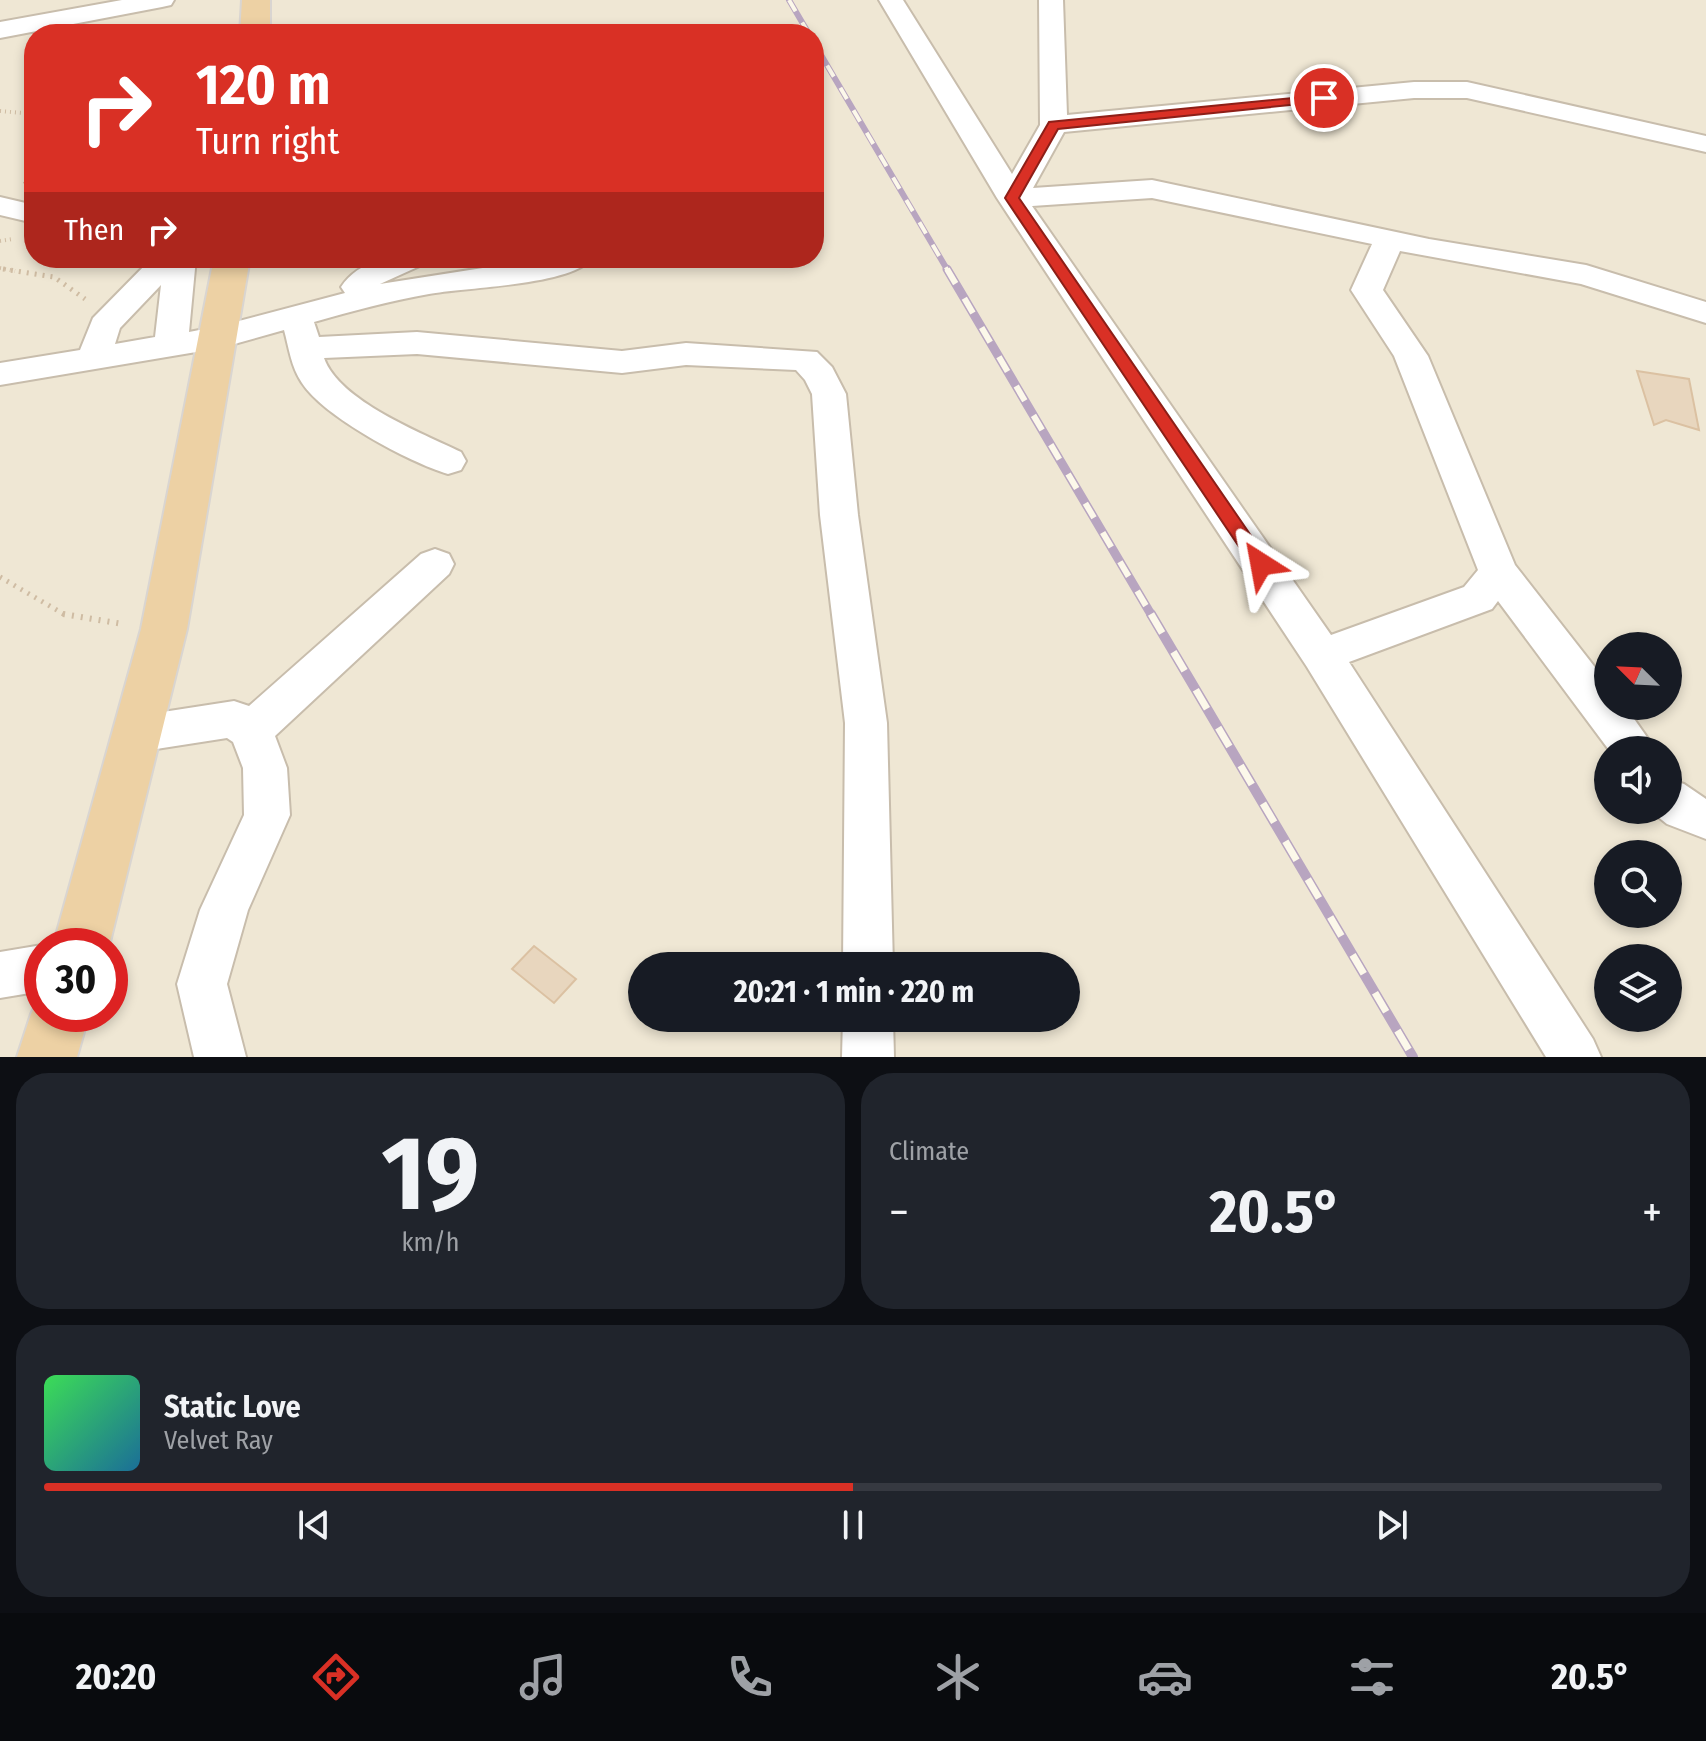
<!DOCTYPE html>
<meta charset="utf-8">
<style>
:root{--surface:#171b24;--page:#20242c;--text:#f1f3f6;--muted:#9ea1a6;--line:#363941;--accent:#d93025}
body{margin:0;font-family:"Fira Sans Condensed",sans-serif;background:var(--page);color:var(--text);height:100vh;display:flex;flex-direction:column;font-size:30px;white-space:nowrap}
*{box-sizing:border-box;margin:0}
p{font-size:26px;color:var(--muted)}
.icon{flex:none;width:44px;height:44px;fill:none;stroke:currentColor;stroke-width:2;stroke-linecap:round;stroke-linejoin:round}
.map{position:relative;height:1057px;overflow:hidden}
.details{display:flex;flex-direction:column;gap:16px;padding:16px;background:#0d0f14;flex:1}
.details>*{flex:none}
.top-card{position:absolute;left:24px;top:24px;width:800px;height:244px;border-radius:32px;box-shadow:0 4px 12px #0003;background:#d93025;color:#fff;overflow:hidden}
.needle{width:52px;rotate:294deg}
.controls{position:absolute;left:1594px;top:632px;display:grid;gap:16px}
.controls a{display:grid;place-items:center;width:88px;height:88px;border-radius:50%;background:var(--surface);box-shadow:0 4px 12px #0003;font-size:40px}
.speed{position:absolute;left:24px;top:928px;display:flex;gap:16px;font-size:40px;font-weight:700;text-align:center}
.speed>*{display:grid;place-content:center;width:104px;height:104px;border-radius:50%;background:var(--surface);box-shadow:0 4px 12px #0003;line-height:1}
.speed .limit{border:12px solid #d22;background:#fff;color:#111}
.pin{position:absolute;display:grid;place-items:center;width:68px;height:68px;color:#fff;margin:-34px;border:4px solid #fff;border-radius:50%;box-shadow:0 2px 8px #0007}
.me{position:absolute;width:88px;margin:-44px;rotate:326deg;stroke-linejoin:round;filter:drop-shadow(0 0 6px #0008)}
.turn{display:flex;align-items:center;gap:28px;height:168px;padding:0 40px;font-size:36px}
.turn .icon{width:104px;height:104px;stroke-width:2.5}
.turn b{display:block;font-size:56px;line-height:68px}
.then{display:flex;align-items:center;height:76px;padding:0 40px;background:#0003;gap:16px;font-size:30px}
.big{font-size:60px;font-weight:700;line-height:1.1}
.details .widget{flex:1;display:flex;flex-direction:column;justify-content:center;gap:12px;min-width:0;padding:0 28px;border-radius:32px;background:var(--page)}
.details .dial{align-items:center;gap:0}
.dial b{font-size:104px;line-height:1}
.song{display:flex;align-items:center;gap:24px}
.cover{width:96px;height:96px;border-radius:12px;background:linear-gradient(135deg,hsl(130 70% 55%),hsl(200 70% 35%))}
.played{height:8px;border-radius:4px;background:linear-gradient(90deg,var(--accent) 50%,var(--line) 50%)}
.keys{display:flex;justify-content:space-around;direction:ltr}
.heat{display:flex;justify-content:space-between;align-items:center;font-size:44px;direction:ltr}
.details .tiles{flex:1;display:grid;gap:16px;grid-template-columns:1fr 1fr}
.widget:last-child{grid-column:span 2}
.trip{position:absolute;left:628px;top:952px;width:452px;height:80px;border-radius:40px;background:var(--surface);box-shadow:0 4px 12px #0003;font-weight:700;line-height:80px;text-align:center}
.dock{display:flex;height:128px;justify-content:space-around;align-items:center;background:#090b0e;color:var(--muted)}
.dock .icon{width:56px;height:56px}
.dock .current{color:var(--accent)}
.dock b{font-size:36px;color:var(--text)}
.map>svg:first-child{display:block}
.residential{fill:#efe7d4;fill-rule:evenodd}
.building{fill:#e8d6be;stroke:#dbc1a2;stroke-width:2}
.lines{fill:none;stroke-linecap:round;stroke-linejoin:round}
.minor-casing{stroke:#c8bdac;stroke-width:4}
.trunk-casing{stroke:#d9d5d1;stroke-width:4}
.path-far2{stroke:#cfbca3;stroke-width:4;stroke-dasharray:1 4;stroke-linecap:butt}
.path-far1{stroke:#cfbca3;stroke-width:5;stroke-dasharray:2 6;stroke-linecap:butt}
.path{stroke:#cfbca3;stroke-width:6;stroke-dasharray:2 7;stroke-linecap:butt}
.minor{fill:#fff;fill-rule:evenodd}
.trunk{fill:#edd1a4;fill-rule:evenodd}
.rail-far2-casing{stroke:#b8a5c0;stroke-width:6}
.rail-far1-casing{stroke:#b8a5c0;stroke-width:9}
.rail-casing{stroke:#b8a5c0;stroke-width:10}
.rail-far2{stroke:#fcf8ea;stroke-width:4;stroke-dasharray:13;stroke-linecap:butt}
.rail-far1{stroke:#fcf8ea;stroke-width:6;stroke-dasharray:17;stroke-linecap:butt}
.rail{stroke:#fcf8ea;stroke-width:7;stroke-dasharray:22;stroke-linecap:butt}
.route{fill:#d93025;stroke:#8d1f18;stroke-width:2}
</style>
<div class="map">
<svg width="1706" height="1057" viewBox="0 0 1706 1057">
<rect width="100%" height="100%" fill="#f9f4e5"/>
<path class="residential" d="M0,0h1706v1057h-1706zM34,34h780v224h-780zM1608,646h60v60h-60zM1608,750h60v60h-60zM1608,854h60v60h-60zM42,946h68v68h-68zM1608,958h60v60h-60zM642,966h424v52h-424z"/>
<path class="building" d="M1637,371l52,8 10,51 -33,-10 -12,5z
M534,946l42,33 -22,24 -42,-34z"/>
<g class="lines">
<g class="minor-casing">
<path id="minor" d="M122,0h52l-3,5 -9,2 -162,31v-16z
M879,0h24l109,174 28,-49 -1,-125h24l4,115 347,-33h53l239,54v16l-239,-54h-53l-350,34 -31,56 119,-8 277,59 157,26 120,37v21l-125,-39 -181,-33 -17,39 45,66 87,209 93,119v22h17l31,44h-47l-111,-149 -6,8 -143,53 244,377 8,18h-55l-239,-390 -310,-469zM1152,198l220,46 -21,46 43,66 84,214 -14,17 -133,48 -299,-429z
M0,197l34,8v18l-34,-8z
M152,258h44l-7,74 31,-6 125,-33 -4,-6c20,-30 53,-29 86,-29l-5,7 -42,19 166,-26h46c-20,28 -129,29 -163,36 -39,7 -77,17 -115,28l5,15 98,-5 205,19 64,-8 131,9 15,15 14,27 12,121 29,208 6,243h-50l2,-243 -25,-208 -8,-121 -7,-14 -9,-10 -110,-5 -64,8 -205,-19 -93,4c15,43 98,75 137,94l5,9 -5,9 -13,4c-39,-12 -124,-57 -146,-91 -11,-16 -13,-35 -18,-53l-64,18 -220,37v-22l80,-13 13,-32zM161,285l-6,52 -40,7 5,-16z
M435,549l14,5 5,10 -5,10 -174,162 12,32 3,47 -42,95 -21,74 19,73h-52l-17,-73 23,-74 44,-95 -1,-47 -10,-26 -6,-4 -90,14 -15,-5 -7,-13 7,-13 15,-5 97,-15 15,5 172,-152z
M1668,779l16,5 22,15v40l-39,-15 -15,-12 16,-2z
M42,945l3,1h-3v45l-42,7v-46z
M843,1018h50l1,39h-52z"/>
</g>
<g class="trunk-casing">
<path id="trunk" d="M242,0h28v34h-30z
M214,258h36l-63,371 -78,317h-56l88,-317z
M42,993v21h47l-12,43h-60l14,-43z"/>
</g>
<path class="path-far2" d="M0,111l34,3
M24,184l10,-7
M0,241l13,-2
M0,268l15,3"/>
<path class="path-far1" d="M3,269l51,8 31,22
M0,577l67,39"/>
<path class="path" d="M63,614l60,10"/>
<use href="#minor" class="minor"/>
<use href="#trunk" class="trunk"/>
<g class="rail-far2-casing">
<path id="rail-far2" d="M789,0l20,34
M814,43l134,228"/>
</g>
<g class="rail-far1-casing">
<path id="rail-far1" d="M947,269l205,347"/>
</g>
<g class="rail-casing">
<path id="rail" d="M1151,614l262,443"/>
</g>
<use href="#rail-far2" class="rail-far2"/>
<use href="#rail-far1" class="rail-far1"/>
<use href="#rail" class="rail"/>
</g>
<path class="route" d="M1324,95l5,1v5l-271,28 -39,69 248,361 3,5 -3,5h-13l-249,-371 44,-76z"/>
</svg>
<div class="controls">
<a><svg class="needle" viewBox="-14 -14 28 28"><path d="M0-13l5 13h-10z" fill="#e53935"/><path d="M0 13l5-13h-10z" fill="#9ea1a6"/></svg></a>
<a><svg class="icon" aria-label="sound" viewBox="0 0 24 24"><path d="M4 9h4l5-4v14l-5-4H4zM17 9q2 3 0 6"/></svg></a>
<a><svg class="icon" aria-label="search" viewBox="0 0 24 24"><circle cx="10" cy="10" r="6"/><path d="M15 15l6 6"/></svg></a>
<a><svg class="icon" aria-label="layers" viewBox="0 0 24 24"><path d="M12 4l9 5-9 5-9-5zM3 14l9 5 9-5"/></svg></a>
</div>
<div class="speed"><div class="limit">30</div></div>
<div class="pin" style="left:1324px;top:98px;background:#d93025"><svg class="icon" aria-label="arrive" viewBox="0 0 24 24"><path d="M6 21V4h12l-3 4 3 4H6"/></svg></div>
<svg class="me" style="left:1261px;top:564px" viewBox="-20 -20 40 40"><path d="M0-17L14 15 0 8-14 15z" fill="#d93025" stroke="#fff" stroke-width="4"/></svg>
<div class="trip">20:21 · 1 min · 220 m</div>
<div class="top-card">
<div class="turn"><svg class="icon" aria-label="right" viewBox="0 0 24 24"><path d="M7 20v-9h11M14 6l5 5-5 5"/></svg><div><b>120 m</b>Turn right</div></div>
<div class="then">Then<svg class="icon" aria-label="right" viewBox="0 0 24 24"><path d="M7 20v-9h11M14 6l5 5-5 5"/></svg></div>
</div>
</div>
<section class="details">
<div class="tiles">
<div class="widget dial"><b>19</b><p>km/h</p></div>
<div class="widget"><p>Climate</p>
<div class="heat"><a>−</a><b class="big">20.5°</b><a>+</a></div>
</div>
<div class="widget">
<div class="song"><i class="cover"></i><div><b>Static Love</b><p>Velvet Ray</p></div></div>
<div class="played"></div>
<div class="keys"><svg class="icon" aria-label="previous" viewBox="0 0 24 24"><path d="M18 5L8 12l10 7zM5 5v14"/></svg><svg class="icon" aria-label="pause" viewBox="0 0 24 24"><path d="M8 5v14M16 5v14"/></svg><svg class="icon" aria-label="next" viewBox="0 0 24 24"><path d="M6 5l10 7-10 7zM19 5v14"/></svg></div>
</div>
</div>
</section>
<nav class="dock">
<b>20:20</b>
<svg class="icon current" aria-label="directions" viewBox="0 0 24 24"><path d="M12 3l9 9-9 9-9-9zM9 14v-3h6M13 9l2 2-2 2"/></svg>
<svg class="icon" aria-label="music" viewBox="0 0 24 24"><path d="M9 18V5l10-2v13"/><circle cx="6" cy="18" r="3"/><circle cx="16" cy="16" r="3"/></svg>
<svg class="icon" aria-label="phone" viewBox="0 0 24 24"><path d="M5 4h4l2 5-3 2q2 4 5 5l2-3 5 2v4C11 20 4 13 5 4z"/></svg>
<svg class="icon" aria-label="climate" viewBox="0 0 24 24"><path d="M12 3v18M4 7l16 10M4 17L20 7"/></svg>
<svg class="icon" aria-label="car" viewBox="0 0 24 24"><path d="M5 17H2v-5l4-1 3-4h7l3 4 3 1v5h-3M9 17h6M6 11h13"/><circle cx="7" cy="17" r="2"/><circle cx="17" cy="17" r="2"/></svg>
<svg class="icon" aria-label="filters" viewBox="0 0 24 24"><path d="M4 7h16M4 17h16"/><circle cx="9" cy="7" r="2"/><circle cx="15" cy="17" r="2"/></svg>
<b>20.5°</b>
</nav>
